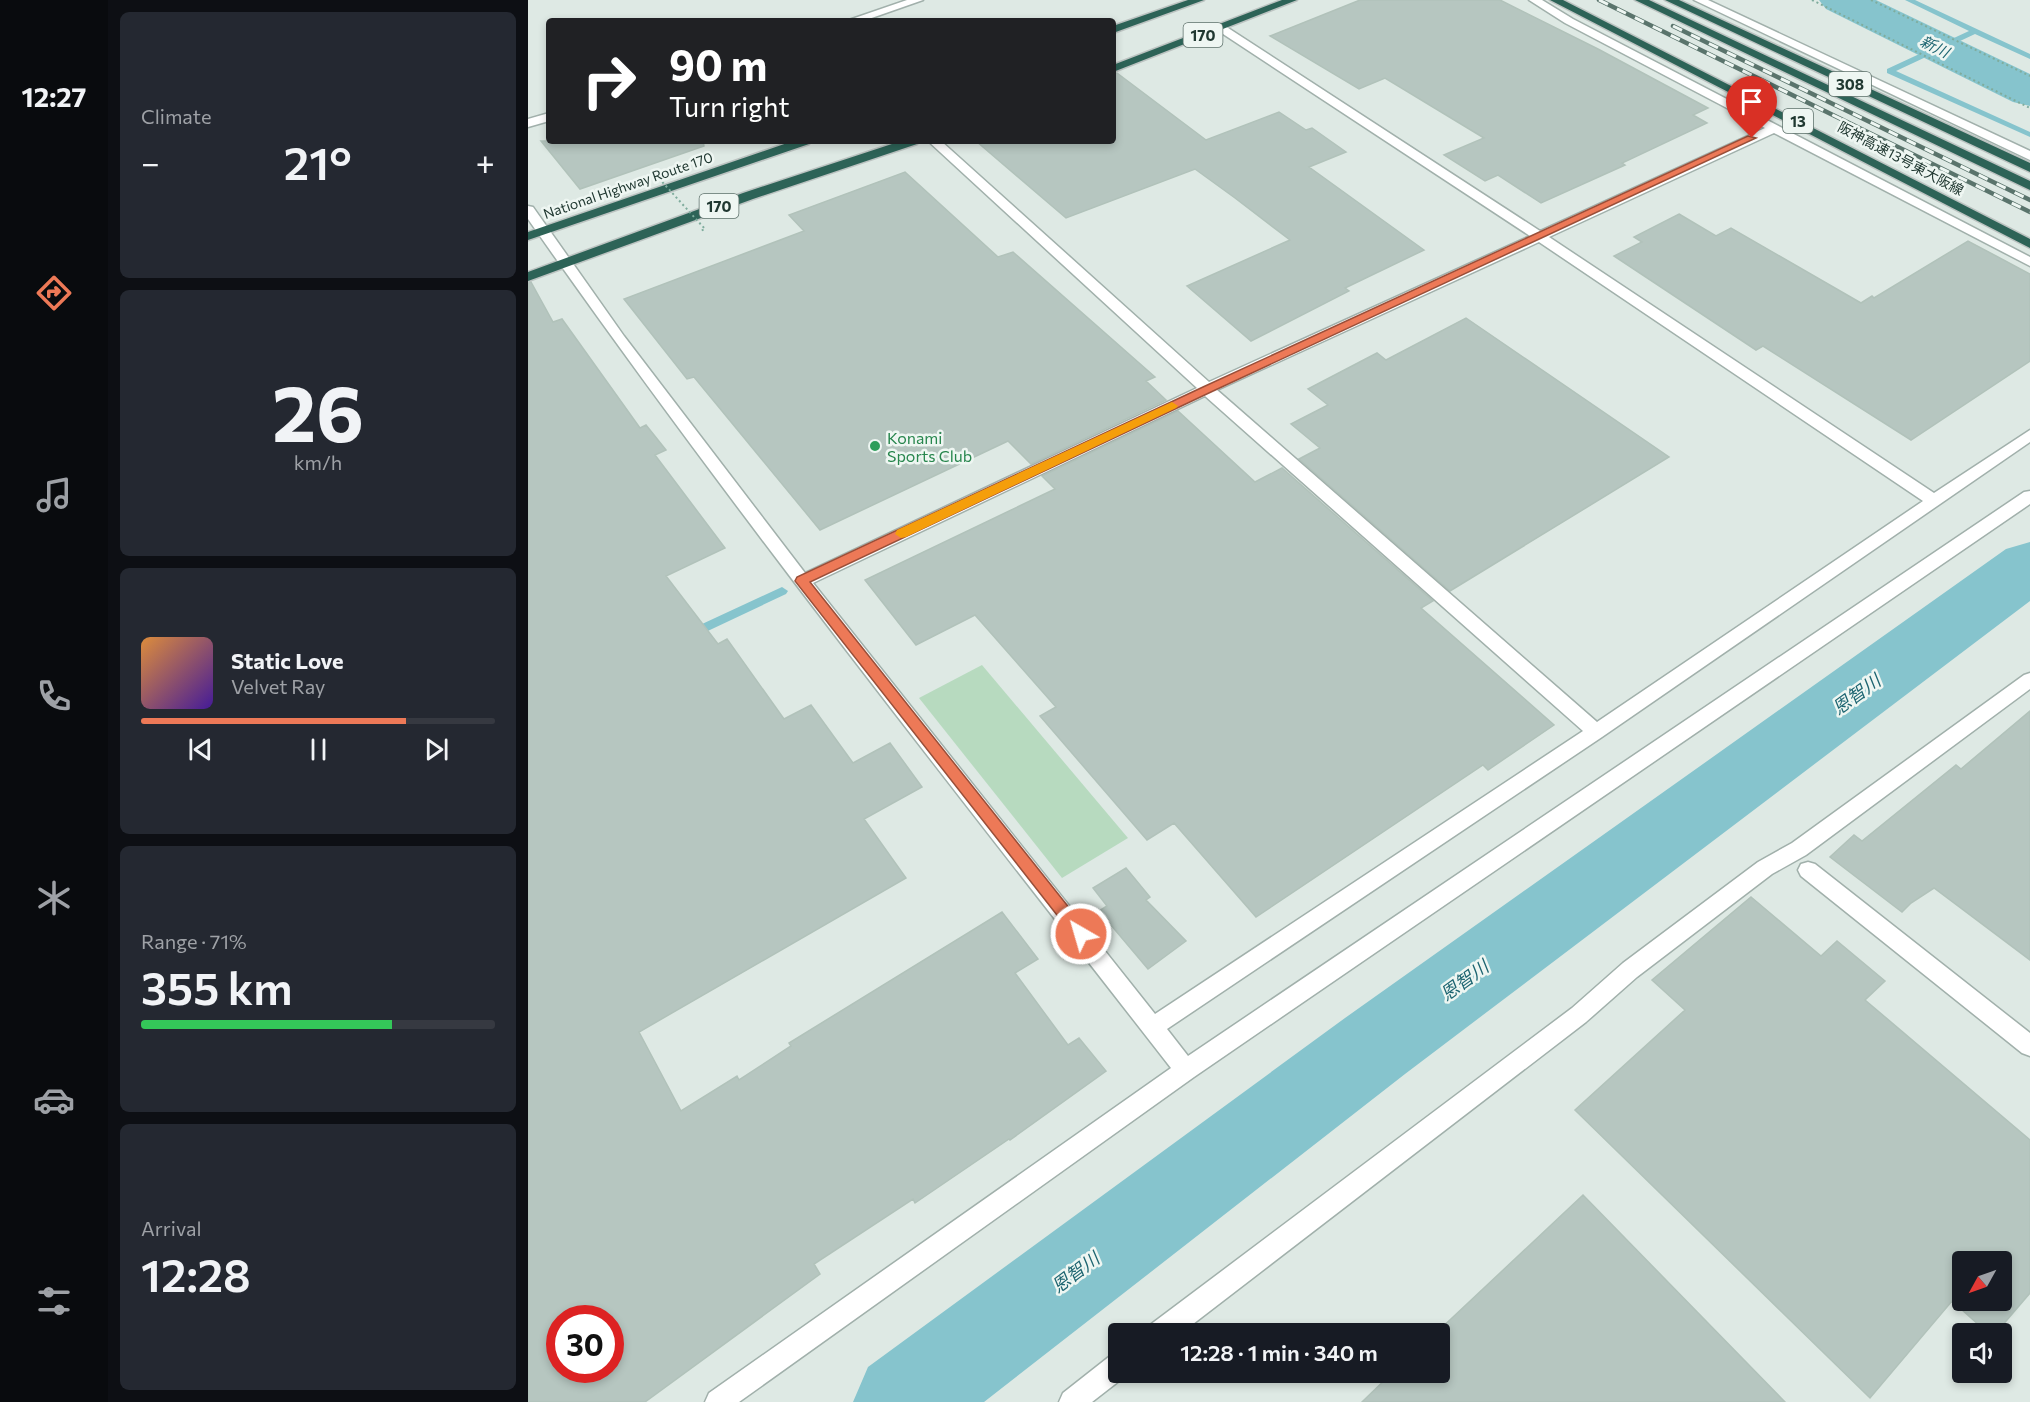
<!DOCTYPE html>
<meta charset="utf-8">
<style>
:root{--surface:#171b24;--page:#242831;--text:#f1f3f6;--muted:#9ea1a6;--line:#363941;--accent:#ed7957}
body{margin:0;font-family:Commissioner,"Noto Sans JP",sans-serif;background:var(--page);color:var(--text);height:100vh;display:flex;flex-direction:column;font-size:22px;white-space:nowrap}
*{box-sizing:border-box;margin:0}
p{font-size:20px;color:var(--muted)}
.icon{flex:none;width:33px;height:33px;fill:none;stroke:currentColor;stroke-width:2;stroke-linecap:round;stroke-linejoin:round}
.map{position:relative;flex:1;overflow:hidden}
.drawer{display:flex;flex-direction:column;gap:12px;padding:12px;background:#0d0f14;width:420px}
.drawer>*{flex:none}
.banner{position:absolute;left:18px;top:18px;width:570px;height:126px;border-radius:6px;box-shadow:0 3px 9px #0003;background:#202124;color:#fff;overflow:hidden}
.needle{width:39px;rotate:230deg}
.fabs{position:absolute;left:1424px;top:1251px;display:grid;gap:12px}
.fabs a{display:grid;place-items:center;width:60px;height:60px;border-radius:6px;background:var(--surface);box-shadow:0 3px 9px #0003;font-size:30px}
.speed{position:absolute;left:18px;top:1305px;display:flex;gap:12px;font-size:30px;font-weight:700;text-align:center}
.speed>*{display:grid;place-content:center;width:78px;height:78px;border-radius:50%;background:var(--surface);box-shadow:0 3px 9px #0003;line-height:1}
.speed .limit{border:9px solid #d22;background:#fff;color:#111}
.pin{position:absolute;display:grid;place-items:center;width:51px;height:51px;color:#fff;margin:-62px -26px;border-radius:50% 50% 50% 0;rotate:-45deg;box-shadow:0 0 6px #0007}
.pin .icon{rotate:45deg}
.me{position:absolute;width:66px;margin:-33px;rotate:322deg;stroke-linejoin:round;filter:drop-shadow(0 0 4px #0008)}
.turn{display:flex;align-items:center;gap:21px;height:126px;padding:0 24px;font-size:27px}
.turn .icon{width:78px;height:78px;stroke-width:2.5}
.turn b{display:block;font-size:42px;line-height:51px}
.big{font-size:45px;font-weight:600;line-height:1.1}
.drawer .card{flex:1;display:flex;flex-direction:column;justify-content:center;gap:9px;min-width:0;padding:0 21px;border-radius:9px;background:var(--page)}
.drawer .dial{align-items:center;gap:0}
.dial b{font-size:78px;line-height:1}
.song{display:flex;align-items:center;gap:18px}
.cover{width:72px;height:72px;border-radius:9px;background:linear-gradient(135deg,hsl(30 70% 55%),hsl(260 70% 35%))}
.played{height:6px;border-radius:3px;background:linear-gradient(90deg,var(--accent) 75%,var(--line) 75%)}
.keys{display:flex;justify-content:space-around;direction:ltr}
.heat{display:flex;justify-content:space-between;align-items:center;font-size:33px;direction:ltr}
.charge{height:9px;border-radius:4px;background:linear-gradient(90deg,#34c759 71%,var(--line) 0)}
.trip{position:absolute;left:580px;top:1323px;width:342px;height:60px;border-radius:6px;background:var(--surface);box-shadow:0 3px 9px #0003;font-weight:600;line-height:60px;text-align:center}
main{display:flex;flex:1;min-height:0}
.menu{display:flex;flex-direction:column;width:108px;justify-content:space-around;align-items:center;background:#090b0e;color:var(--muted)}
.menu .icon{width:42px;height:42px}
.menu .active{color:var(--accent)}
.menu b{font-size:27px;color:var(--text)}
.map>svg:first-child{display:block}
.green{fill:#b7dabf}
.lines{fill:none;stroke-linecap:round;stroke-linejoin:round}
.stream{fill:#86c4cd;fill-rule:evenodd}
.river{fill:#86c4cd;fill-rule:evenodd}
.building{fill:#b6c6c0;stroke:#b1c2ba;stroke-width:1.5;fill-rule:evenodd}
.minor-casing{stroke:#a1b0ab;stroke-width:3}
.highway-casing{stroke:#bcc3c1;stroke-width:3}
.path{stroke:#7fac9d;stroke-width:2;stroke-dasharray:2 3;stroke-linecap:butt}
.minor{fill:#fff;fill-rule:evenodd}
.highway{fill:#2d6357;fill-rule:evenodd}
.rail-casing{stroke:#5a746c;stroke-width:4.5}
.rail{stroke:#eef6f2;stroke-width:3;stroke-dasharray:10;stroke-linecap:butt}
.path-bridge{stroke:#7fac9d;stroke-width:2;stroke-dasharray:2 3;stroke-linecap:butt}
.route{fill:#ed7957;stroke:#9a4f39;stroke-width:1.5}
.slow{fill:#f59e0b}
.leisure-dot{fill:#2e9e5b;stroke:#eef6f2;stroke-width:2}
.labels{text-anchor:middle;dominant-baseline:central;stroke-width:5;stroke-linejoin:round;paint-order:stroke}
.far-street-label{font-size:14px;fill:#203831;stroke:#eef6f2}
.shield{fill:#eef6f2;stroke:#5e716b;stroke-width:1.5}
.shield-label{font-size:15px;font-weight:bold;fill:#203831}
.far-water-label{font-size:15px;font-style:italic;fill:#1d6571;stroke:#eef6f2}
.leisure-label{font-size:16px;fill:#27864d;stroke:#eef6f2;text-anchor:start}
.water-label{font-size:18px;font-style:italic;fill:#1d6571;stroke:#eef6f2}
</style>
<main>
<nav class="menu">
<b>12:27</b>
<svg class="icon active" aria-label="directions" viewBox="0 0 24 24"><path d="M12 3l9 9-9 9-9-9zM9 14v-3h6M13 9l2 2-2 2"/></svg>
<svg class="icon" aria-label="music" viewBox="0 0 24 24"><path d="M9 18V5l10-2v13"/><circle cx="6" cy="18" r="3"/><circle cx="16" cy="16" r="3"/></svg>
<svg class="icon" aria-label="phone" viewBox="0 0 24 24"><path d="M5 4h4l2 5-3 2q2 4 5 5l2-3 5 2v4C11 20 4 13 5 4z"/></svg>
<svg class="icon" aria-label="climate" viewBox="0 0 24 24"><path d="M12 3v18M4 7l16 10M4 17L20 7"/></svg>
<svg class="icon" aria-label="car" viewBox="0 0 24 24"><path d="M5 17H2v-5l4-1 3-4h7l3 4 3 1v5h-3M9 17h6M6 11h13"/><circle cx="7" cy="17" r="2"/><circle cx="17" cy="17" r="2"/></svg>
<svg class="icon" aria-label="filters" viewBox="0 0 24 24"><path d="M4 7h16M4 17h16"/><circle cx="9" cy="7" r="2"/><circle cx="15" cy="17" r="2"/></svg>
</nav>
<section class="drawer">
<div class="card"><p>Climate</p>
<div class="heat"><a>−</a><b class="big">21°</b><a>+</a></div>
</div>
<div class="card dial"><b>26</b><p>km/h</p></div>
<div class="card">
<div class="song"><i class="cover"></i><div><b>Static Love</b><p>Velvet Ray</p></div></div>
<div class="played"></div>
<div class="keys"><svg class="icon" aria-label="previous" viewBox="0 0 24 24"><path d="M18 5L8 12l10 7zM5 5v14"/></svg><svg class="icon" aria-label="pause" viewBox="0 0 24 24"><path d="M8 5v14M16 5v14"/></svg><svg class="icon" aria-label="next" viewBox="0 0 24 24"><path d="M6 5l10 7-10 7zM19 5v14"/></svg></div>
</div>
<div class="card"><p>Range · 71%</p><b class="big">355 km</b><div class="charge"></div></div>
<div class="card"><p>Arrival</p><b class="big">12:28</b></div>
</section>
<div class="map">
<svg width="1502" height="1402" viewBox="0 0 1502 1402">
<rect width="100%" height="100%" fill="#dee9e4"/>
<path class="green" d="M454,665l146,173 -66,40 -143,-180z"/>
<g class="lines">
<path class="stream" d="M1377,0h10l115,54v5l-55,-25 -79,37 134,61v5l-143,-64v-4l82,-38z
M254,587l6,4 -2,3 -91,43 -4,1 -6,-4 2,-3z"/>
<path class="river" d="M1291,0h57l154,74v32l-17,-4 -187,-93z
M1502,542v59l-625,473 -421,328h-131l15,-35 477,-349 661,-469z"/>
</g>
<path class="building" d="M832,0h140l98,49 110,59 -15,7 14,8 -85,40 3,2 -84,38 -43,-28 -13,6 -41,-26 40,-17 -99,-60 -26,11 -89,-53z
M589,73l89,67 73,-28 27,18 6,-2 34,24 -37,15 115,83 -79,38 4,3 -98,50 -64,-55 103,-46 -55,-42 -40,-29 -129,49 -90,-77h137v-67z
M13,141h162l1,5 -124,43z
M377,172l93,85 15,-5 142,125 -9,4 20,19 -135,64 -23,-23 -188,89 -126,-153 -7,2 -63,-80 180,-68 -15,-16z
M1151,214l37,22 15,-8 130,75 11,-7 2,2 94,-57 62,33v87l-119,79 -148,-94 -7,4 -142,-94 28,-14 -8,-5z
M3,282l22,40 9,-3 78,109 6,-3 20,25 -11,5 70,93 -59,28 52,68 9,-5 57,80 27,-14 42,58 37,-20 32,44 -58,32 42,59 -267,154 42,79 56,-35 2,4 52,-34 -2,-3 213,-131 36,47 -23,14 53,72 11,-7 27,33 -96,69 -1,-1 -94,64 -2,-4 -99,65 6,10 -175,128h-117v-1119zM32,1318h50v52h-50z
M938,318l203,139 -219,134 -151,-132 21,-11 -29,-24 37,-19 -20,-16 69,-36 9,7z
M650,411l77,71 27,-14 151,133 -12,7 133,117 -66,45 -5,-5 -227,152 -82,-94 -27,17 -107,-124 16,-9 -81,-92 -59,30 -51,-65 190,-91 -13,-13z
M1502,711v249l-96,-72 -23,15 -9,9 -72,-55 24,-22 8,6 94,-76 5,4z
M598,868l24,29 -4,3 40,41 -38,28 -49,-58 8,-5 -14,-18z
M1223,897l70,59 16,-15 48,40 -20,19 165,140v153l-35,41h-6l-37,-33 -82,97 -295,-288 110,-100 -33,-30zM1434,1262h39v38h-39z
M1055,1195l202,207h-423l31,-30h47v-38h-5z"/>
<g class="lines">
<g class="minor-casing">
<path id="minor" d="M379,0h16l-60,21h-17z
M1001,0h13l31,19 457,238v9l-256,-133 -225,104 385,256 96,-63v12l-428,295 -435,292 21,27 836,-564 6,-1v13l-836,573 -455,325h-34l4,-9 462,-325c-218,-280 -439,-558 -643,-849v-13l5,1 91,129 181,237 392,-185 -269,-247h13l268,241 321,-146 -313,-206v-4h8l315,205 225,-103 -200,-105zM1011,242l384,259 -326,221 -380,-332zM677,396l378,335 -428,283 -342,-431z
M1166,0h14l322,151v9z
M21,113v8l-21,6v-8z
M1502,673v16l-224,166 -34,19 -135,103 -51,45 -406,312h-33l3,-9 422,-317 51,-45 135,-101 34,-19 232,-168z
M1280,862l7,2 215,169v23l-8,-3 -221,-177 -3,-6 3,-6z
M591,1353v19l9,2 -36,28h-33l4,-9 47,-37z"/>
</g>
<g class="highway-casing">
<path id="highway" d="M660,0h16l-91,33v-7z
M754,0h15l-184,72v-7z
M1022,0h13l467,239v9z
M1107,0h14l381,181v9z
M1137,0h14l351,163v9z
M265,141h18l-2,3 -281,96v-8z
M373,141h18l-2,3 -164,55 -225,82v-9l215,-79z"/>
</g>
<path class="path" d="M1284,0l218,108
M1343,0l159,76"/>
<use href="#minor" class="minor"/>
<use href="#highway" class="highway"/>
<g class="rail-casing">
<path id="rail" d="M1071,0l431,212
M1145,26l357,174"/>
</g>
<use href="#rail" class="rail"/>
<path class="path-bridge" d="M123,175l4,-1 50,55 -5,2"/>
</g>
<path class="route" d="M1220,136l8,2 -545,254 -401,190 276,347 2,5 -2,4 -5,2 -6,-2 -280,-357 2,-4 406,-190z"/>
<path class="slow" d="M644,402l6,4 -2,2 -270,129 -5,1 -6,-4 2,-4z"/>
<circle class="leisure-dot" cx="347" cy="446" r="6"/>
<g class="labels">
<g class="far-street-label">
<text transform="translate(1373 158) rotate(28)">阪神高速13号東大阪線</text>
<text transform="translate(100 185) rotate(-19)">National Highway Route 170</text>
</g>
<g class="shield">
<rect x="655.5" y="23" width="39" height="24" rx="4.5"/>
<rect x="1301" y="72" width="42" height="24" rx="4.5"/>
<rect x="1255" y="109" width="30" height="24" rx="4.5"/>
<rect x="171.5" y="194" width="39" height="24" rx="4.5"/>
</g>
<g class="shield-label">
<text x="675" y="35">170</text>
<text x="1322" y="84">308</text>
<text x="1270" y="121">13</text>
<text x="191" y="206">170</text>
</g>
<g class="far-water-label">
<text transform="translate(1407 46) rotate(26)">新川</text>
</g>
<g class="leisure-label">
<text x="359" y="437">Konami<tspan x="359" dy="18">Sports Club</tspan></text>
</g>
<g class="water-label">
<text transform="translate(1328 694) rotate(-36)">恩智川</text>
<text transform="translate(936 980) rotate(-36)">恩智川</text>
<text transform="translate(547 1272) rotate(-37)">恩智川</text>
</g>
</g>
</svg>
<div class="fabs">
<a><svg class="needle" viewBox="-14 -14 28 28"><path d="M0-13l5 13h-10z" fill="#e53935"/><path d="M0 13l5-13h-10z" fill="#9ea1a6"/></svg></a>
<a><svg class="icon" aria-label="sound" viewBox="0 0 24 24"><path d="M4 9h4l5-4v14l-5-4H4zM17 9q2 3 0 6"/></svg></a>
</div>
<div class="speed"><div class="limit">30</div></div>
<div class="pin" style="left:1224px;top:138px;background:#d93025"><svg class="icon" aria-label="arrive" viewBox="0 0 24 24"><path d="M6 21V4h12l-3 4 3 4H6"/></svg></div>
<svg class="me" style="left:553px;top:934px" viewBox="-20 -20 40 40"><circle r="17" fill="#ed7957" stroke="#fff" stroke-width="3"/><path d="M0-11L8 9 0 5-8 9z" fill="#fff"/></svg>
<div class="trip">12:28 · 1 min · 340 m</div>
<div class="banner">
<div class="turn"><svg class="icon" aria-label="right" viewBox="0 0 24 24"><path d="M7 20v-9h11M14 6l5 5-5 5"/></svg><div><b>90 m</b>Turn right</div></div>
</div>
</div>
</main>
